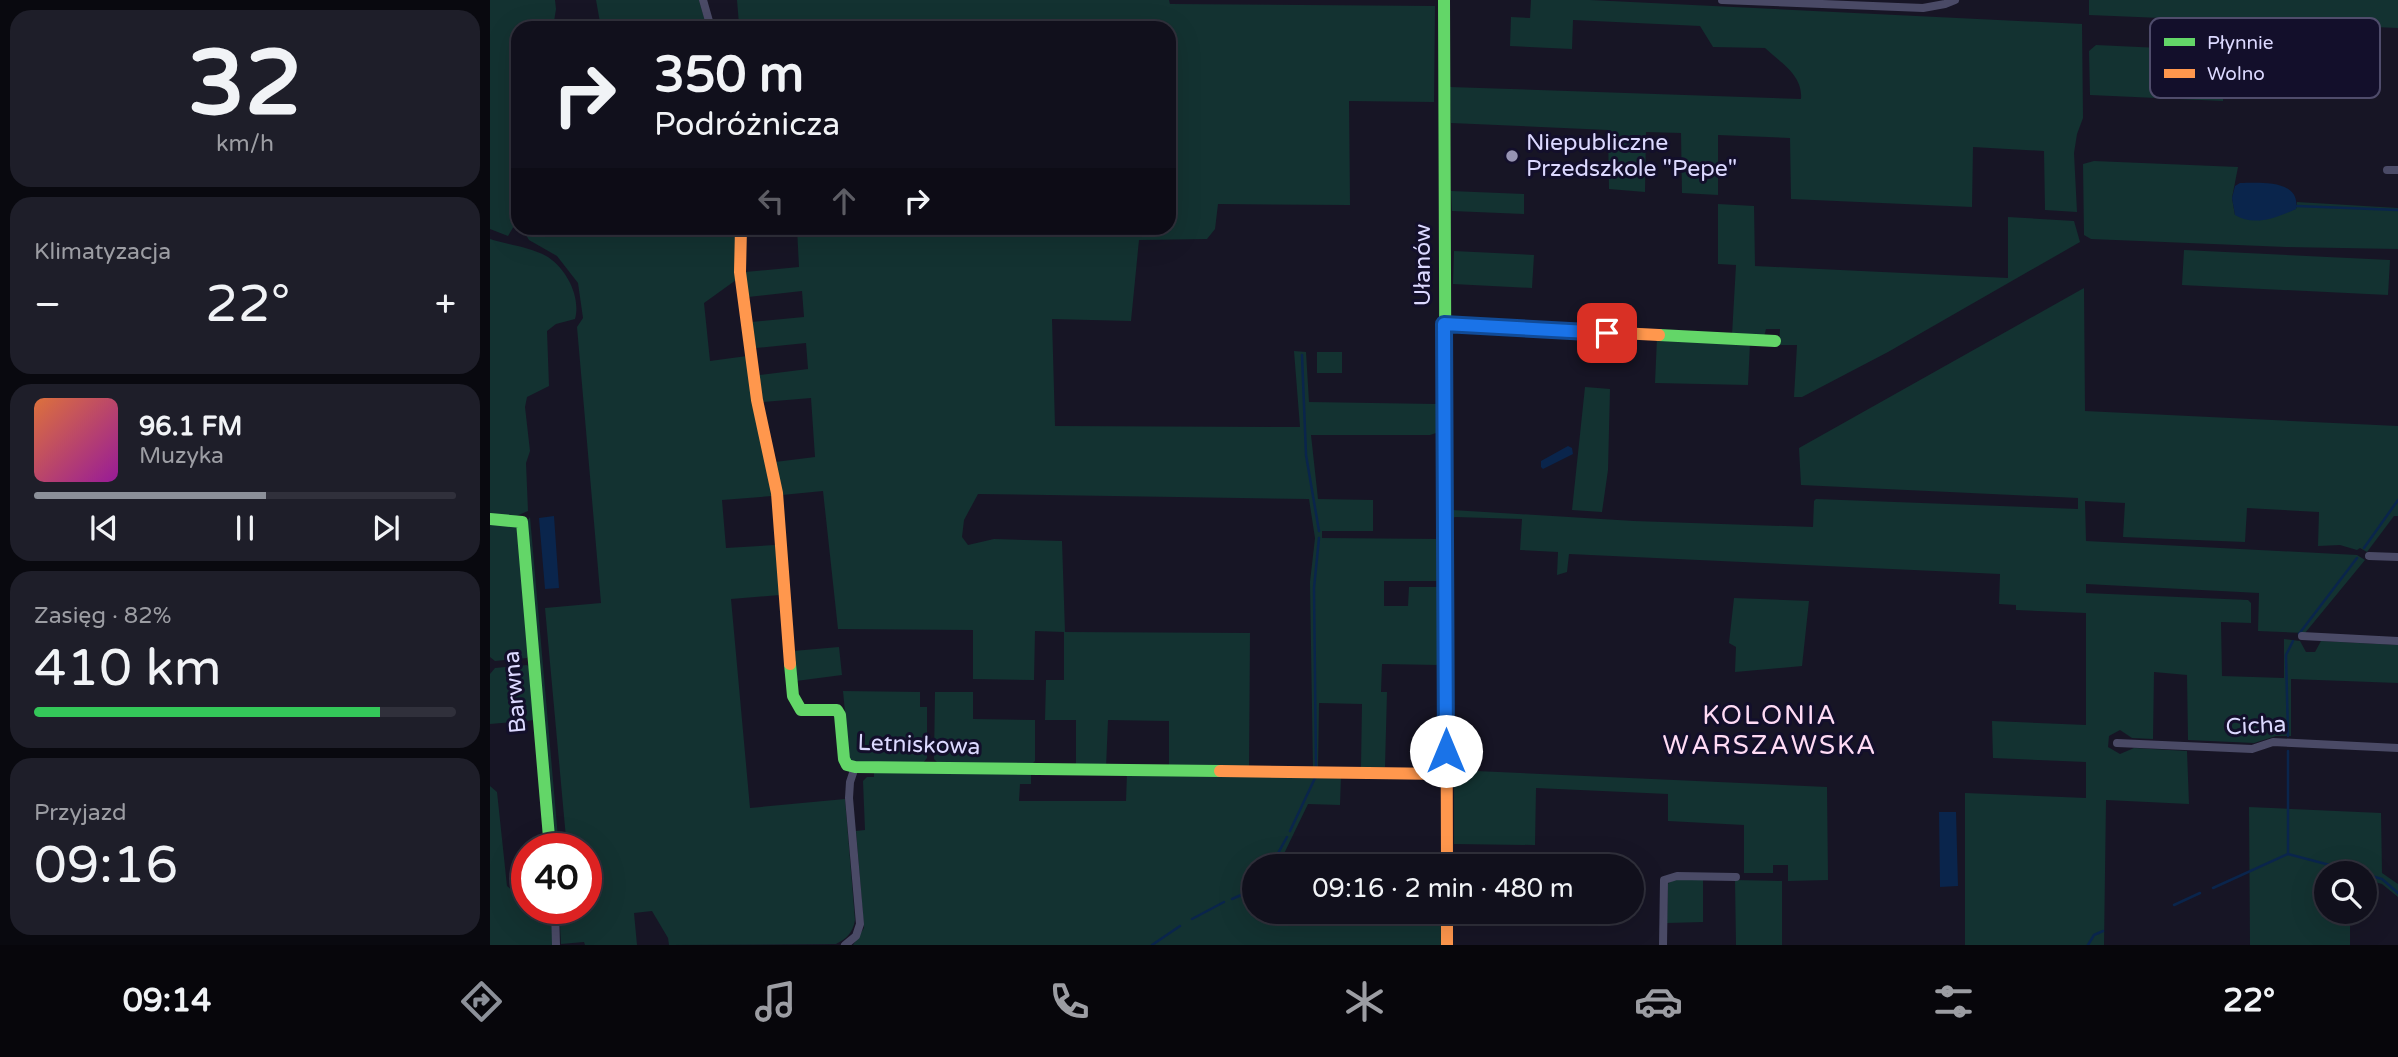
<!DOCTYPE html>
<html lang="pl">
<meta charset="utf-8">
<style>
:root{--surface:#11101c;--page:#1e1e29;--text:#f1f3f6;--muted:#9c9da3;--line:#30303b;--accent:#8c9099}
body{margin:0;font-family:"Varela Round",sans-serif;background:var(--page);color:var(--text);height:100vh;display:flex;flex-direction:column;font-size:26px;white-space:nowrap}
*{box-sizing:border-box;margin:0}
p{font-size:23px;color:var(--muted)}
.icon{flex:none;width:38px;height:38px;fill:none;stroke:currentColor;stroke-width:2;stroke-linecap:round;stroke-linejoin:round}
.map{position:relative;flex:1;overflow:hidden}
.drawer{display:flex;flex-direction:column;gap:10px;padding:10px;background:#09090f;width:490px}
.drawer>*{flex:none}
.hud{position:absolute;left:21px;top:21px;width:665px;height:214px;border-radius:21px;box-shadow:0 7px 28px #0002,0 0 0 2px var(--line);background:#11101c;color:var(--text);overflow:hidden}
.buttons{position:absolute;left:1824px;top:861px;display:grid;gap:14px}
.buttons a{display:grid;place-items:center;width:63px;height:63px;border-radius:50%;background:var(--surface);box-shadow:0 7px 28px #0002,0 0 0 2px var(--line);font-size:35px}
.speed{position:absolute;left:21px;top:833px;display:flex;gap:14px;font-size:35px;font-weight:700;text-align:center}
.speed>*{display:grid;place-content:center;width:91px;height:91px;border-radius:50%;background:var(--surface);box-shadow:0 7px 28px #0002,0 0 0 2px var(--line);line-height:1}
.speed .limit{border:10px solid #d22;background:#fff;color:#111}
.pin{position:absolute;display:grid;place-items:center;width:60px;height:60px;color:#fff;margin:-30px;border-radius:14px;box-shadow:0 4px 10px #0006}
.me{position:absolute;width:77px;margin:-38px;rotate:0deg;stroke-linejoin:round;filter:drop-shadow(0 0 5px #0008)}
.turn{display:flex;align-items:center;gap:24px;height:147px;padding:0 28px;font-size:32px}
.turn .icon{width:91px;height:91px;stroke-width:2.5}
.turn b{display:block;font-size:49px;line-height:60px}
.lanes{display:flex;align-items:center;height:66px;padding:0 28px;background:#0003;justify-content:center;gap:35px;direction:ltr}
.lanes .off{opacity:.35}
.big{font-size:52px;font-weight:600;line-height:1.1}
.drawer .card{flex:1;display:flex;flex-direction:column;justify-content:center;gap:10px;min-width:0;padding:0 24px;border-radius:21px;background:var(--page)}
.drawer .dial{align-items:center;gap:0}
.dial b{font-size:91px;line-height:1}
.song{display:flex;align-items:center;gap:21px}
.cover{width:84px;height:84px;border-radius:10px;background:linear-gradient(135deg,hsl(20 70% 55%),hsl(300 70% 35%))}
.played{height:7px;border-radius:4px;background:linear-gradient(90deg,var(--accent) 55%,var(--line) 55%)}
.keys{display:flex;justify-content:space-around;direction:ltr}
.heat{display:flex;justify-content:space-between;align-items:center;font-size:38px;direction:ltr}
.charge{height:10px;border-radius:5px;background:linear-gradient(90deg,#34c759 82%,var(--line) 0)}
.trip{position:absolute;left:752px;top:854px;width:402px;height:70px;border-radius:35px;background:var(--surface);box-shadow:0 7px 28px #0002,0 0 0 2px var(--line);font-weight:600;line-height:70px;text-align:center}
.dock{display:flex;height:112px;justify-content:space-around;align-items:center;background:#07060b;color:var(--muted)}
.dock .icon{width:49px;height:49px}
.dock .current{color:var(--accent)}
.dock b{font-size:32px;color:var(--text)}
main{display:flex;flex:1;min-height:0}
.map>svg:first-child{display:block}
.green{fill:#133231}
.water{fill:#0a254c}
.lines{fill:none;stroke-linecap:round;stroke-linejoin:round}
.stream{stroke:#0a254c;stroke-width:2.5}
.street{stroke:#4a4a66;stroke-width:8}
.fast{stroke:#63d668;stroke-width:12}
.slow{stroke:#ff974d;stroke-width:12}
.route-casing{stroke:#114b97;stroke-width:18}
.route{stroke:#1a73e8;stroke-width:12}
.poi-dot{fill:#9794b3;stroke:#130f2b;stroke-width:2.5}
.labels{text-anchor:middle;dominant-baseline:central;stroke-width:6;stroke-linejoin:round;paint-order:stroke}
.poi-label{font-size:23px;fill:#dcd9ff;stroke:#130f2b;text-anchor:start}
.street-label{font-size:23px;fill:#dcd9ff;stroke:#130f2b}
.quarter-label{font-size:26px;letter-spacing:2px;fill:#ffdbf4;stroke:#130f2b}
.key{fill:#130f2b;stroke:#4f4c6b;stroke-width:2}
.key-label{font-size:19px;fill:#dcd9ff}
</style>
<main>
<section class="drawer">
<div class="card dial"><b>32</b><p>km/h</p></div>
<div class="card"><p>Klimatyzacja</p>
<div class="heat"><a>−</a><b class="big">22°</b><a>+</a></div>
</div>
<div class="card">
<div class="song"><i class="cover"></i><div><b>96.1 FM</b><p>Muzyka</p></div></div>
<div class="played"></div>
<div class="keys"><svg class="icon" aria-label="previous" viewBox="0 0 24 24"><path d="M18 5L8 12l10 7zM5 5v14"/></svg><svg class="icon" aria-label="pause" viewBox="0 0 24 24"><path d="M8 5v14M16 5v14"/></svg><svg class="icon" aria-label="next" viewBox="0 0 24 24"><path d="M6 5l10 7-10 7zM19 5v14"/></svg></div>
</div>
<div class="card"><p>Zasięg · 82%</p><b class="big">410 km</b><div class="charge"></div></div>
<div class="card"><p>Przyjazd</p><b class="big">09:16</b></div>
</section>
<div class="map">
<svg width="1908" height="945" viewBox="0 0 1908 945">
<rect width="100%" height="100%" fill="#171525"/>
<path class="green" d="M0,0h65l1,9 -3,19h-35v173l-4,25 -6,10 -18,-7z
M106,0h103l8,28h-106z
M247,0h432l1,4 265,2 -1,96 -85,-1 1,104 -132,-1 -3,25 -8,10 -68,1 -8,81 -79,-2 3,107 245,1 -6,-76 12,1 3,50 127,2v29l-6,2h-119l7,64 55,1v31h-51v7l118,1v42h-56v25h24l1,-19h31l-1,78 -57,-1 -1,28h6l-2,75h-24l1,-63 -43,-1 -1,67h-5l-3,-188 5,-44 -6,-39 -331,-5 -14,26 -2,17 6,8 26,-6 68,2 3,91 185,1 -1,136 -80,-1v-47l-61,-1 -2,48 -30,-1v-47h-31l1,-40h18v-48l-29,-1 -1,49 -61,-1v-49l-135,-1 -15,-138 -41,4 -7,-33 40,-5 -4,-59 -48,4 -4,-27 49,-6 -2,-26 -50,5 -5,-26 53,-5 -2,-26 -54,6 -3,-25 54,-5 -2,-39h372v-200h-424v-4h-6z
M1041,0h59l492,24 1,94 -6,16 -3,19 3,59 -32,-2 -1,-59 -71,-4 -1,60 -181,-8 -1,-61 -72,-3v60l-36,-2 -1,-60 -35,-1 -1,60 -36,-3 -1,-59 -157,-7 -1,-36 351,12c2,-24 -20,-36 -36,-51l-52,-1 -13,-21 -127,-6 -1,29 -62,-3 1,-29 19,1z
M1599,0h309v28l-309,-13z
M1606,45l129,6 -2,50 -133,-6 -1,-44z
M1604,161l144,6 -6,31 3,17 61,-6 1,-7 101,6v41l-112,-2 -195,-8 -7,-4 -1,-71z
M961,191l73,3v20l-72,-3z
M1228,204l36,2 1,60 253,12v-61l66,4 6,21 -192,110 -86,45h-8l3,-52h-18l1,-16h-14l-2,8 -32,-2 4,-70 -18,-1z
M32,228h214v52l-32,23 6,58 37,-5 25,140 -50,4 4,48 49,-3 5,50 -49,4 19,209 95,-9 10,121c-2,13 -9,19 -19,24l-167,1 -1,-7 -16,-27 -18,2 3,32h-52l-1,-3 -23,2 -2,-36h6l1,7 6,-3v-4h14v-59h-19l-22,-241 56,-5 -24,-276 6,-9 -5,-35 -21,-27 -28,-16z
M0,239c19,6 41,8 58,18 19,13 33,40 27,62l-19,5 -9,7 2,55 -22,11 -2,10 5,44 -4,12 2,48 -14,6 -24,-3z
M1694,250l206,10 -2,35 -206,-10z
M964,251l80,4 -2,33 -79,-4z
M1594,288l1,123 313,15v90h-4l-27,36 -7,-4 -3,2 -17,-5 -22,1 1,-34 -72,-4 -2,34 -122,-5 2,-34 -40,-2 1,40 271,14 8,5 -60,73 -47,-2 1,-38 -173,-9v9l162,7 3,3v20l-30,-1 1,54 62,2v-39l16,2 6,11h9l6,-11 77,4v38l-107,-4v57h-15l-22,7 -66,-3 -1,-65 -33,-3 -1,67 -21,-1 -12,-8 -11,6 -1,11 12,7 14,-6 53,3 2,53 -83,-4 -2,145h-139v-152l121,5v-36l-93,-4 -1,-37 94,4v-112l-70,-3v-5l-17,-1 1,-30 -431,-20 -2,18 -10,3 1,-23 -38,-2 2,-31 -67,-2 -2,1 -1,-8 182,11 179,6 1,-26 2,-2 262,10v-11l-277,-13 -2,-37z
M1167,338l93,5 -2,42 -93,-2z
M827,352h25v21h-25z
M1095,387l25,2 -2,81 -6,42 -30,-2z
M40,517l29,332h-6l-28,-324z
M0,524l29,3 11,126 -3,5 -32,3 -5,-4z
M1244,598l75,3 -7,65 -67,6 1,-25 -7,-4z
M349,647l3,28 -46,6 -3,-30z
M37,665l4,4 5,51 -46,4v-50l5,-6z
M353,691l77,1v15h7v51l-4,5 -73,2z
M445,692h38v27l62,1v41l-5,5 -92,-3 -4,-4z
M384,770l157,2v12h-11l-1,17h107l1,-28 214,3 -1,29 -32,-1 -29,60 53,2h-77v46h77v13h109v20h-588l11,-17 -8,-97 9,-1 -2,-49 4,-4h7z
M964,770l373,17 1,93 -40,1v-16h-15v8h-29v-48l-76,-4v-27l-132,-6 -1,57 -81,-1z
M0,786l7,6 10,94 7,6 13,-1v17h25l2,20 -2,17h-62z
M1759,807l132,6 1,60 16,11v13l-16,-13 -18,-5v-6h-38v39h24v33h-100z
M964,852l107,1 1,13h-108z
M1181,880h32v42l-36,1 1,-39z
M1245,880l47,1v64h-46z"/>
<path class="water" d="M1750,183c19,0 61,-4 56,26 -18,8 -42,18 -61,6l-3,-17 3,-12z
M1078,446l4,2 1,6 -30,15 -2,-2v-6z
M64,516l5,72 -14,1 -6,-71z
M1449,812h17l2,74 -18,1z"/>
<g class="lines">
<path class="stream" d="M1807,206l101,4
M812,355l4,100 13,76
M1874,548l34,-48
M1809,634l58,-76
M1798,736l-2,-81 7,-14
M826,769l-2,-181 5,-50
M800,831l26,-55
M1798,854v-103
M781,866l16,-29
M1874,874l18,5 16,14
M1723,888l75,-34 72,19
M742,899l23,-10
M1684,905l26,-12
M702,919l32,-17
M662,945l28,-19
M1598,945l6,-10 9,-4"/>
<path class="street" d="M213,0l8,28
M1232,0l201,8 22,-4 10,-4
M1897,170h11
M1879,556l29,1
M1812,636l96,5
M1627,743l135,6 21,-7 125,6
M65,908l1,37
M355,945l11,-9 4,-12 -11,-126 1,-16 5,-15
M1173,945l1,-65 13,-4 59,1"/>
<path class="fast" d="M954,0l2,543
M1169,335l116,6
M0,519l32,3 28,327
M300,664l3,32 8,14h36l3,5 4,44 3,6 8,2 365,4"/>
<path class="slow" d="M251,228l-1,44 17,128 20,93 13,171
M954,324l215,11
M956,543l1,323
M730,771l226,3
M957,912v33"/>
</g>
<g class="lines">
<g class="route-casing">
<path id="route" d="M956,751l-2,-427 163,9"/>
</g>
<use href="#route" class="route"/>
</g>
<circle class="poi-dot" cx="1022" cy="156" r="7"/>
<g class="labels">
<g class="poi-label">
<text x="1036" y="143">Niepubliczne<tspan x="1036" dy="26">Przedszkole "Pepe"</tspan></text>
</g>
<g class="street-label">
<text transform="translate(933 265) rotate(-90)">Ułanów</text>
<text transform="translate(25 692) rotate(-95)">Barwna</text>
<text transform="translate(1766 726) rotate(-3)">Cicha</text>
<text transform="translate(429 745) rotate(2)">Letniskowa</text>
</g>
<g class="quarter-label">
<text x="1280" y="715">KOLONIA<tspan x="1280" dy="30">WARSZAWSKA</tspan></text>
</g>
</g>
<rect x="1660" y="18" width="230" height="80" rx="10" class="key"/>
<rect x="1674" y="38" width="31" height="8" fill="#63d668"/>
<rect x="1674" y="69" width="31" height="9" fill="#ff974d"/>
<g class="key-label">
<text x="1717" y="49">Płynnie</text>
<text x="1717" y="80">Wolno</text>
</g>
</svg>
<div class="buttons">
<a><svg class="icon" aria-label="search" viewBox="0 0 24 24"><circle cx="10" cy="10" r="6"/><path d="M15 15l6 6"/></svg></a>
</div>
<div class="speed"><div class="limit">40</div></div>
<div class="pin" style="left:1117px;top:333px;background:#d93025"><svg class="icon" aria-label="arrive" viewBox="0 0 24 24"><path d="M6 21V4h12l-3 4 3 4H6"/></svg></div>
<svg class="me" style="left:956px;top:751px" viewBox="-20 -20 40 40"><circle r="19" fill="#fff"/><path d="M0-13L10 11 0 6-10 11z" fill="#1a73e8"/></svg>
<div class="trip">09:16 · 2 min · 480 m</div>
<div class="hud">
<div class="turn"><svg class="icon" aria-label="right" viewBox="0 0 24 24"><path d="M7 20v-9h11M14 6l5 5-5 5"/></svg><div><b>350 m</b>Podróżnicza</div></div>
<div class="lanes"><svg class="icon off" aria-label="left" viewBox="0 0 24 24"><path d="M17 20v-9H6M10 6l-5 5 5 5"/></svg><svg class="icon off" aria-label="ahead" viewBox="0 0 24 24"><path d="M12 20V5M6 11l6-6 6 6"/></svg><svg class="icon" aria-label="right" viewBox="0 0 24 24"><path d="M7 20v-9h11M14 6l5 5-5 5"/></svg></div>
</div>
</div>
</main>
<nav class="dock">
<b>09:14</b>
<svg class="icon current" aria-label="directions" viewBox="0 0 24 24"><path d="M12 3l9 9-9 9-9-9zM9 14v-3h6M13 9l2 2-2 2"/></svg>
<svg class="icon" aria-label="music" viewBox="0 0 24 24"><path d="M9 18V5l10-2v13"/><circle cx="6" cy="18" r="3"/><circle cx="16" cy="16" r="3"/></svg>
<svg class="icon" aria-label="phone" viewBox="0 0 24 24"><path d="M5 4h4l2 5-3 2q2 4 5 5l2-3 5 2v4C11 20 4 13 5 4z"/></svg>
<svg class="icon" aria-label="climate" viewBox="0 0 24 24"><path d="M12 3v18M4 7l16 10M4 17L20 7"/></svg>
<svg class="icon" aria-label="car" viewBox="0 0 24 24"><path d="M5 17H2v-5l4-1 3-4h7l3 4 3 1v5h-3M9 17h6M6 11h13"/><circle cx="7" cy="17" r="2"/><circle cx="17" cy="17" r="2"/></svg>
<svg class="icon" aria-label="filters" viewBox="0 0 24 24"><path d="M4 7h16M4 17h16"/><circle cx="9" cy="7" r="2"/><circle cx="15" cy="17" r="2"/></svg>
<b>22°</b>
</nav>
